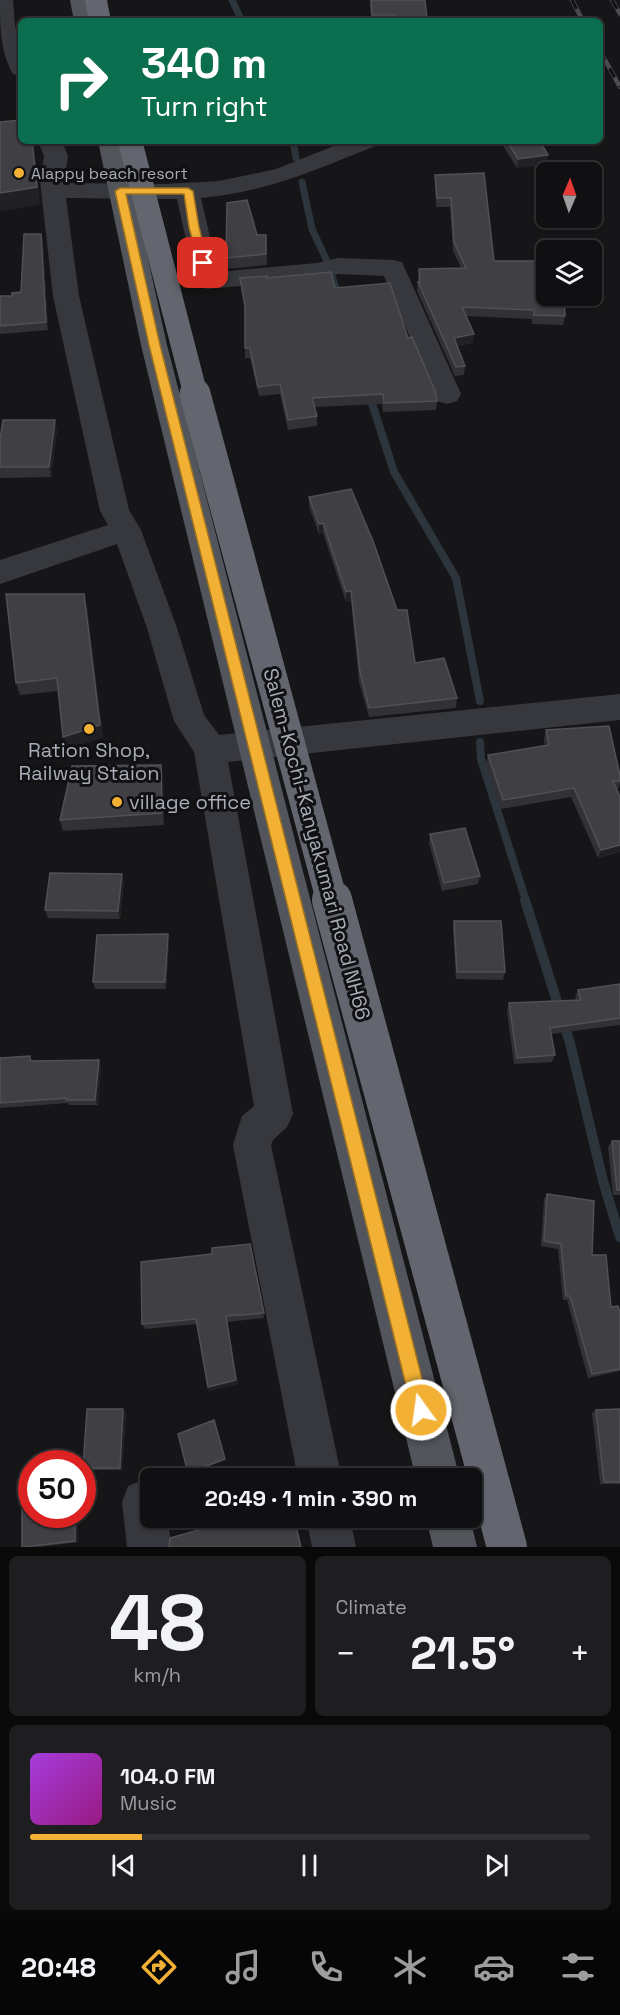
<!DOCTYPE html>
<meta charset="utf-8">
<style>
:root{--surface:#101012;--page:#1e1e20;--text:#f1f3f6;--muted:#9c9d9f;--line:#303032;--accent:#f2b134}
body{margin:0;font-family:"Space Grotesk",sans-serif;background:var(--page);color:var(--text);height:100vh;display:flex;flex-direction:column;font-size:22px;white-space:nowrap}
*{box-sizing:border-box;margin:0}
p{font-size:20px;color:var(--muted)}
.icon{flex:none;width:33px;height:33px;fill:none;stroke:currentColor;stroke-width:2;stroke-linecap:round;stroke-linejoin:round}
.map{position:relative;height:1547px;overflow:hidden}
.drawer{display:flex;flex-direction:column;gap:9px;padding:9px;background:#09090a;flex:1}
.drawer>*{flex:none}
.top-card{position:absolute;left:18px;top:18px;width:585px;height:126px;border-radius:9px;box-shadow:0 2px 4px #0004,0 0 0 2px var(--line);background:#0b6e4f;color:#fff;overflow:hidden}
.needle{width:39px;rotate:2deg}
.controls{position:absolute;left:536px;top:162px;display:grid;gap:12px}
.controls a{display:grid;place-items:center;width:66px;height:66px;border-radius:9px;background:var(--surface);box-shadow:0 2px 4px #0004,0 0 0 2px var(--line);font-size:30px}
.speed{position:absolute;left:18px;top:1450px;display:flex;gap:12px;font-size:30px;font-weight:700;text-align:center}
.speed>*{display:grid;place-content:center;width:78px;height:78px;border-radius:50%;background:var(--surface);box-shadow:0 2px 4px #0004,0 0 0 2px var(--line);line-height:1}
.speed .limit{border:9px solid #d22;background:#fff;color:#111}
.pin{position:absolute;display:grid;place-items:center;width:51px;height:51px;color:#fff;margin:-26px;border-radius:12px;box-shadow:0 3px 9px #0006}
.me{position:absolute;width:66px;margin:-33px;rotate:346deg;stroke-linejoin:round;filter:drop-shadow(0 0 4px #0008)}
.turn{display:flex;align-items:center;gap:21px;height:126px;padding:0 24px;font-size:27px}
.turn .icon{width:78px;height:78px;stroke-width:2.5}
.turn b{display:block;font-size:42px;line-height:51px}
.big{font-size:45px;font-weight:700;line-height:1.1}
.drawer .tile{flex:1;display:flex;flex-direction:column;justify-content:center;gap:9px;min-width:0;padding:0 21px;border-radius:9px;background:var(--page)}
.drawer .dial{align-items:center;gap:0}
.dial b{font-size:78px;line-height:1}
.song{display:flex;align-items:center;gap:18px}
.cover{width:72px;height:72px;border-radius:9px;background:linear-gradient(135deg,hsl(280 70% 55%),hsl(310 70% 35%))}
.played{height:6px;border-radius:3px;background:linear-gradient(90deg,var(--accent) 20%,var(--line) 20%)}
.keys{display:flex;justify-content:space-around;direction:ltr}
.heat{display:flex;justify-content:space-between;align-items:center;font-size:33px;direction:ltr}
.drawer .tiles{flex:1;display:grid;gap:9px;grid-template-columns:1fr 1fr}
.tile:last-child{grid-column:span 2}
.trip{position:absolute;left:140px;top:1468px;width:342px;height:60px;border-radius:9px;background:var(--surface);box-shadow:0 2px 4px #0004,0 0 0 2px var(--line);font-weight:700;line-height:60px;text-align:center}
.dock{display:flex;height:96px;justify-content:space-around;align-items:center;background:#060607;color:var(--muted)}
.dock .icon{width:42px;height:42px}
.dock .on{color:var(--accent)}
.dock b{font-size:27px;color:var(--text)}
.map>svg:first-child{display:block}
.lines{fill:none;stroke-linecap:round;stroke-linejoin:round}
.stream-far2{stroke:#2c353c;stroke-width:7}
.stream-far1{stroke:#2c353c;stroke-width:8}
.stream{stroke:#2c353c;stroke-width:10}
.minor{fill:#37383d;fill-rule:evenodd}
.major{fill:#53555c;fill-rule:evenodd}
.highway{fill:#63666e;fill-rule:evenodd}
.rail-casing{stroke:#4a4c52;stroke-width:4.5}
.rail{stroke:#111113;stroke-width:3;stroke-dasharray:10;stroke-linecap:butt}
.highway-bridge-far2{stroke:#63666e;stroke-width:24}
.highway-bridge-far1{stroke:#63666e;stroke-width:31}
.highway-bridge{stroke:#63666e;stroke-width:40}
.wall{fill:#323236}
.shaded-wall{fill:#212124}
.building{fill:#3f3f44;stroke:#4f5156;stroke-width:1.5}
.route{fill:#f2b134;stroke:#9d7322;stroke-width:1.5}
.poi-dot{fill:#f2b134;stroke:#111113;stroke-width:2}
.labels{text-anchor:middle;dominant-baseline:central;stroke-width:6;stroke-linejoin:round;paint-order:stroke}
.far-poi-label{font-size:16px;fill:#a8adb8;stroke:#111113;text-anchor:start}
.poi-label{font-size:20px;fill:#a8adb8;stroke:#111113}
.street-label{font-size:20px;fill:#a8adb8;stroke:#111113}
</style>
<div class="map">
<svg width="620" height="1547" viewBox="0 0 620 1547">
<rect width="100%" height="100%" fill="#161618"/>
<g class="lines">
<path class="stream-far2" d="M232,0l10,21
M293,141l3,17
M302,182l10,47 15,32 13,39
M369,393l1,3"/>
<path class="stream-far1" d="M369,394l25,78 62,106 24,123
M480,742l1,17 45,142"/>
<path class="stream" d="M525,900l45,143 33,138 17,56"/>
<path class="minor" d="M0,0h13l2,26 6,15v35l-8,-2c-13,-23 -13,-48 -13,-74z
M38,141h24l6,15 -4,27 100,1 55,-3 57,-12 70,-28h33l-4,5c-60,24 -107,46 -174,52l17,74 99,-9 21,-5 55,2 9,2 59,132 -4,7 -10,3 -10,-3 -53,-125 -46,-2 -21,5 -109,10 -9,-2 -4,-6 -18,-82 -111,-1 13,98 50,214 12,20 36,98 27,87 15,20 401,-41v26l-392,42 65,352 -6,13 -14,13 -2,5 71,334h-44l-65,-334 9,-29 12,-10 -60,-354 -20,-31 -27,-93 -30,-84 -117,40v-24l108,-35 -8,-14 -47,-215 -13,-115 4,-25z
M144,1480l6,2v36h18l3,29h-44l-5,-45 6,-16z
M306,1518h44l6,29h-44z"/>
<path class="major" d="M70,0h22l4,21h-22z
M98,141h24l45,204 293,1134h-44l-275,-1134z
M426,1518h44l7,29h-44z"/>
<path class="highway" d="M85,0h22l4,21h-22z"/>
<g class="rail-casing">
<path id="rail" d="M572,0l11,21
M612,0l8,14
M600,51l20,36"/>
</g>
<use href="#rail" class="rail"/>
<path class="highway-bridge-far2" d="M130,141l66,255"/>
<path class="highway-bridge-far1" d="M195,394l137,507"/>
<path class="highway-bridge" d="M332,900l175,647"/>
</g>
<path class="wall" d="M370,0h55l2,21h-56z
M500,141h40l7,23 -30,4z
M435,175l59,86 71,55 -2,9 -31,-1v-5l-66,-3 7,27 -16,3 8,20 -1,9 -9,1 -38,-85 2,-22 42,-1 -8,-17 -3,-44h-14l-1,-23z
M41,234l2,8 5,88 -48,4v-38h12l9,-4z
M257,235h9l1,30 -40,4 -1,-11z
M240,278h27l68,10 73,50 29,63 -1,9 -53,2 -1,-8 -67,3 2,9v10l-29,4 -8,-36 -21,2 -9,-38h-5v-46l-4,-24z
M57,430l-6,47 -51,1v-38z
M309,497l106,166 42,35 -1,10 -87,9 -10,-35 -8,-81 -5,1 -23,-69 -4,1 -10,-27z
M87,607l16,130 -36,12 -9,-58 -38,4 -4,-12z
M546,730l74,46v7l-2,6h-1l3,63 -22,6 -27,-61 -70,12 -15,-45 2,-9 57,-10 -1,-5z
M161,765l2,12 1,48 -101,6 -3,-11z
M430,834l50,42 -2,8 -36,7 -13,-48z
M124,882l-4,37 -72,-1 -3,-8z
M454,921l51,51 -2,8 -47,-1 -3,-50z
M168,934l1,8 -3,47h-71l-2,-7z
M620,984v41l-69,9 4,21 -3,7 -38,2 -7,-53 2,-8 67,-3 -1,-3 3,-7z
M30,1056l2,5 69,5 -3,39h-29l-1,-2 -68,5v-50z
M612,1141h8v54h-7l-5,-48z
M547,1194l45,61 19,52 9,6v58l-32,7 -21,-78h-4l-5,-51 -17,-3 3,-47z
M250,1244l14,74 -37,4 11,62 -29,7 -1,-4 -11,-63 -52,5 -3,-5 70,-70z
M620,1409v75h-20l-8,-71 4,-3z
M126,1412l-4,58h-36l-3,-2z
M32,1515h46v27l-39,5h-17z"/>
<path class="shaded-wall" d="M32,141h2l6,64 -40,6v-18z
M548,155l-1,9 -30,4 1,-9z
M41,234l2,8 5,88 -2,-8z
M474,334l-1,9 -20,3 1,-8z
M55,420l2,10 -6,47 -2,-10z
M323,523v10l-4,1v-10z
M351,591v10l-5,1v-10z
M84,594l3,13 16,130 -36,12 -4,-12z
M161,765l2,12 1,48 -2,-12z
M620,845v7l-22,6 3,-8z
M122,874l2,8 -4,37 -2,-8z
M168,934l1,8 -3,47 -1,-7z
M99,1060l2,6 -3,39 -3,-5z
M226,1316l12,68 -29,7 -1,-4z
M123,1409l3,3 -4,58 -2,-2z
M214,1420l11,40 -36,14 -1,-1z
M75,1515h3v27l-3,-1z"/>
<path class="building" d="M371,0h54l2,19h-33v-4h-22z
M21,120v21h11l5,46 -37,6v-71z
M507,141h33l8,14 -30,4z
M484,173l10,88h52v35h18l1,20 -31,-1v-5l-72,-3 12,27 -20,4 11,28 -9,1 -38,-85h2l-1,-13 47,-1 -12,-26 -3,-44h-14l-2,-23z
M247,200l10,35h9v19l-40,4 1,-55z
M24,234h17l5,88 -46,4v-30h12v-3l9,-1z
M331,272l4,16 55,-5 18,55 4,-1 23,54 2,10 -53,2 -1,-9 -71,4 5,18 -29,4 -8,-36 -22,3 -8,-39h-5v-43l-5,-27 27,-2v2z
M3,420h52l-6,47h-49v-27z
M351,489l22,52 24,69h10l8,53 29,-5 13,40 -88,10 -9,-36 -9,-81 -5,1 -23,-69 -4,1 -10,-27z
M6,594h78l16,131 -37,12 -6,-59 -41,5z
M609,726l11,50v5h-7l7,16v48l-19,5 -27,-62 -71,12 -15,-45 61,-10 -3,-15z
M161,765l1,48 -102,7 12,-54z
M465,828l15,48 -36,7 -14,-49z
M50,873l72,1 -4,37 -73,-1z
M454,921h47l4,51h-48z
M168,934l-3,48h-72l4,-47z
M620,984v34l-70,10 5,27 -38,3 -8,-55 72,-3 -3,-10z
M30,1056v5l69,-1 -4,40h-29v-2l-66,5v-45z
M612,1141h8v49h-3z
M547,1194l47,7 -2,54h14l5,52 7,-1 2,7v56l-28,5 -22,-78h-4l-5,-52 -17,-3z
M250,1244l14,69 -38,3 10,64 -28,7 -12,-68 -54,5 -1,-62 71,-8v-6z
M87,1409h36l-3,59h-37z
M620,1409v73h-16l-8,-72z
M214,1420l11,39 -37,14 -10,-39z
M32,1468v47h43v26l-53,6v-78z
M241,1518h53l7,29h-132l1,-9z"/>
<path class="route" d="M120,188h68l5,3 6,36 9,36 -5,4 -5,-4 -9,-36 -5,-33h-58l34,151 270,1065 -3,6 -6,3 -6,-3 -3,-6 -263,-1065 -34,-154z"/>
<g class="poi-dot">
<circle cx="19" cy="173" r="6"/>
<circle cx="89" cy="729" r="6"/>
<circle cx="117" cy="802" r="6"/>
</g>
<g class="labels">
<g class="far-poi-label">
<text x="31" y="173">Alappy beach resort</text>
</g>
<g class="poi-label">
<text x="89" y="750">Ration Shop,<tspan x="89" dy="23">Railway Staion</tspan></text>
<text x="129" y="802" text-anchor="start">village office</text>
</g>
<g class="street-label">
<text transform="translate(317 844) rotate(75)">Salem-Kochi-Kanyakumari Road NH66</text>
</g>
</g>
</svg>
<div class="controls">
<a><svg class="needle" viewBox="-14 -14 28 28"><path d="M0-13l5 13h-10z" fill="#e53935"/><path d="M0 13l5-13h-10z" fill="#9c9d9f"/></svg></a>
<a><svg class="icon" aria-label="layers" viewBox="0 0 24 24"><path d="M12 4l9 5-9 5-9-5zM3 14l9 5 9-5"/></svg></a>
</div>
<div class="speed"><div class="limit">50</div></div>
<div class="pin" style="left:203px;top:263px;background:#d93025"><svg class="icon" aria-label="arrive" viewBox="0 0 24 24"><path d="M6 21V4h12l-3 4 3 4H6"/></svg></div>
<svg class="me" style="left:421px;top:1410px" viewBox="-20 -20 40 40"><circle r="17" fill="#f2b134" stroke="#fff" stroke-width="3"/><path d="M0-11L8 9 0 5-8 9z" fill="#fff"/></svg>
<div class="trip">20:49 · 1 min · 390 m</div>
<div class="top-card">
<div class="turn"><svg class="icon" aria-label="right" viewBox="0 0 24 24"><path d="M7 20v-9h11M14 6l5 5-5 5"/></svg><div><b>340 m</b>Turn right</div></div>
</div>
</div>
<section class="drawer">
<div class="tiles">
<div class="tile dial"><b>48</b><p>km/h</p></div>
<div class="tile"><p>Climate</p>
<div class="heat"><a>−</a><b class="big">21.5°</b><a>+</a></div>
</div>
<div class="tile">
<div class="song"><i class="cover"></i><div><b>104.0 FM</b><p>Music</p></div></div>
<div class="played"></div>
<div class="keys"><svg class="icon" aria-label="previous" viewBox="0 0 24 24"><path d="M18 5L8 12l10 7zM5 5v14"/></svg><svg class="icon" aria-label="pause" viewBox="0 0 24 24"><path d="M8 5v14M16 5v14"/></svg><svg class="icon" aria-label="next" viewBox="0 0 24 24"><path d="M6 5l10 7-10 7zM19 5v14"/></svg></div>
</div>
</div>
</section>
<nav class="dock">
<b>20:48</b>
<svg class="icon on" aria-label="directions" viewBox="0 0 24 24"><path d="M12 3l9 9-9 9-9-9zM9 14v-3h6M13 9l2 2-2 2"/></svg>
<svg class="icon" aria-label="music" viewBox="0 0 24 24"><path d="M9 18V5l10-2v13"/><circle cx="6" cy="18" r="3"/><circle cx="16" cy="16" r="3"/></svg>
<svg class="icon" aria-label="phone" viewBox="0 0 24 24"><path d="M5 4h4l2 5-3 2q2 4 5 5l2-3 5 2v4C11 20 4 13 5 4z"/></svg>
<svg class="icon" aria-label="climate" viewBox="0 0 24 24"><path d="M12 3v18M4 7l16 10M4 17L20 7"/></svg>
<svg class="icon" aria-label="car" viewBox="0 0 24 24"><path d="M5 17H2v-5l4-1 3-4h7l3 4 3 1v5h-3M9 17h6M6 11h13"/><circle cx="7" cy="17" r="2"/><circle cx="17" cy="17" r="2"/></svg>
<svg class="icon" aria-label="filters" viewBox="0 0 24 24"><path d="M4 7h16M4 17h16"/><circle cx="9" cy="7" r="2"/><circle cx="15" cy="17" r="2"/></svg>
</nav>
